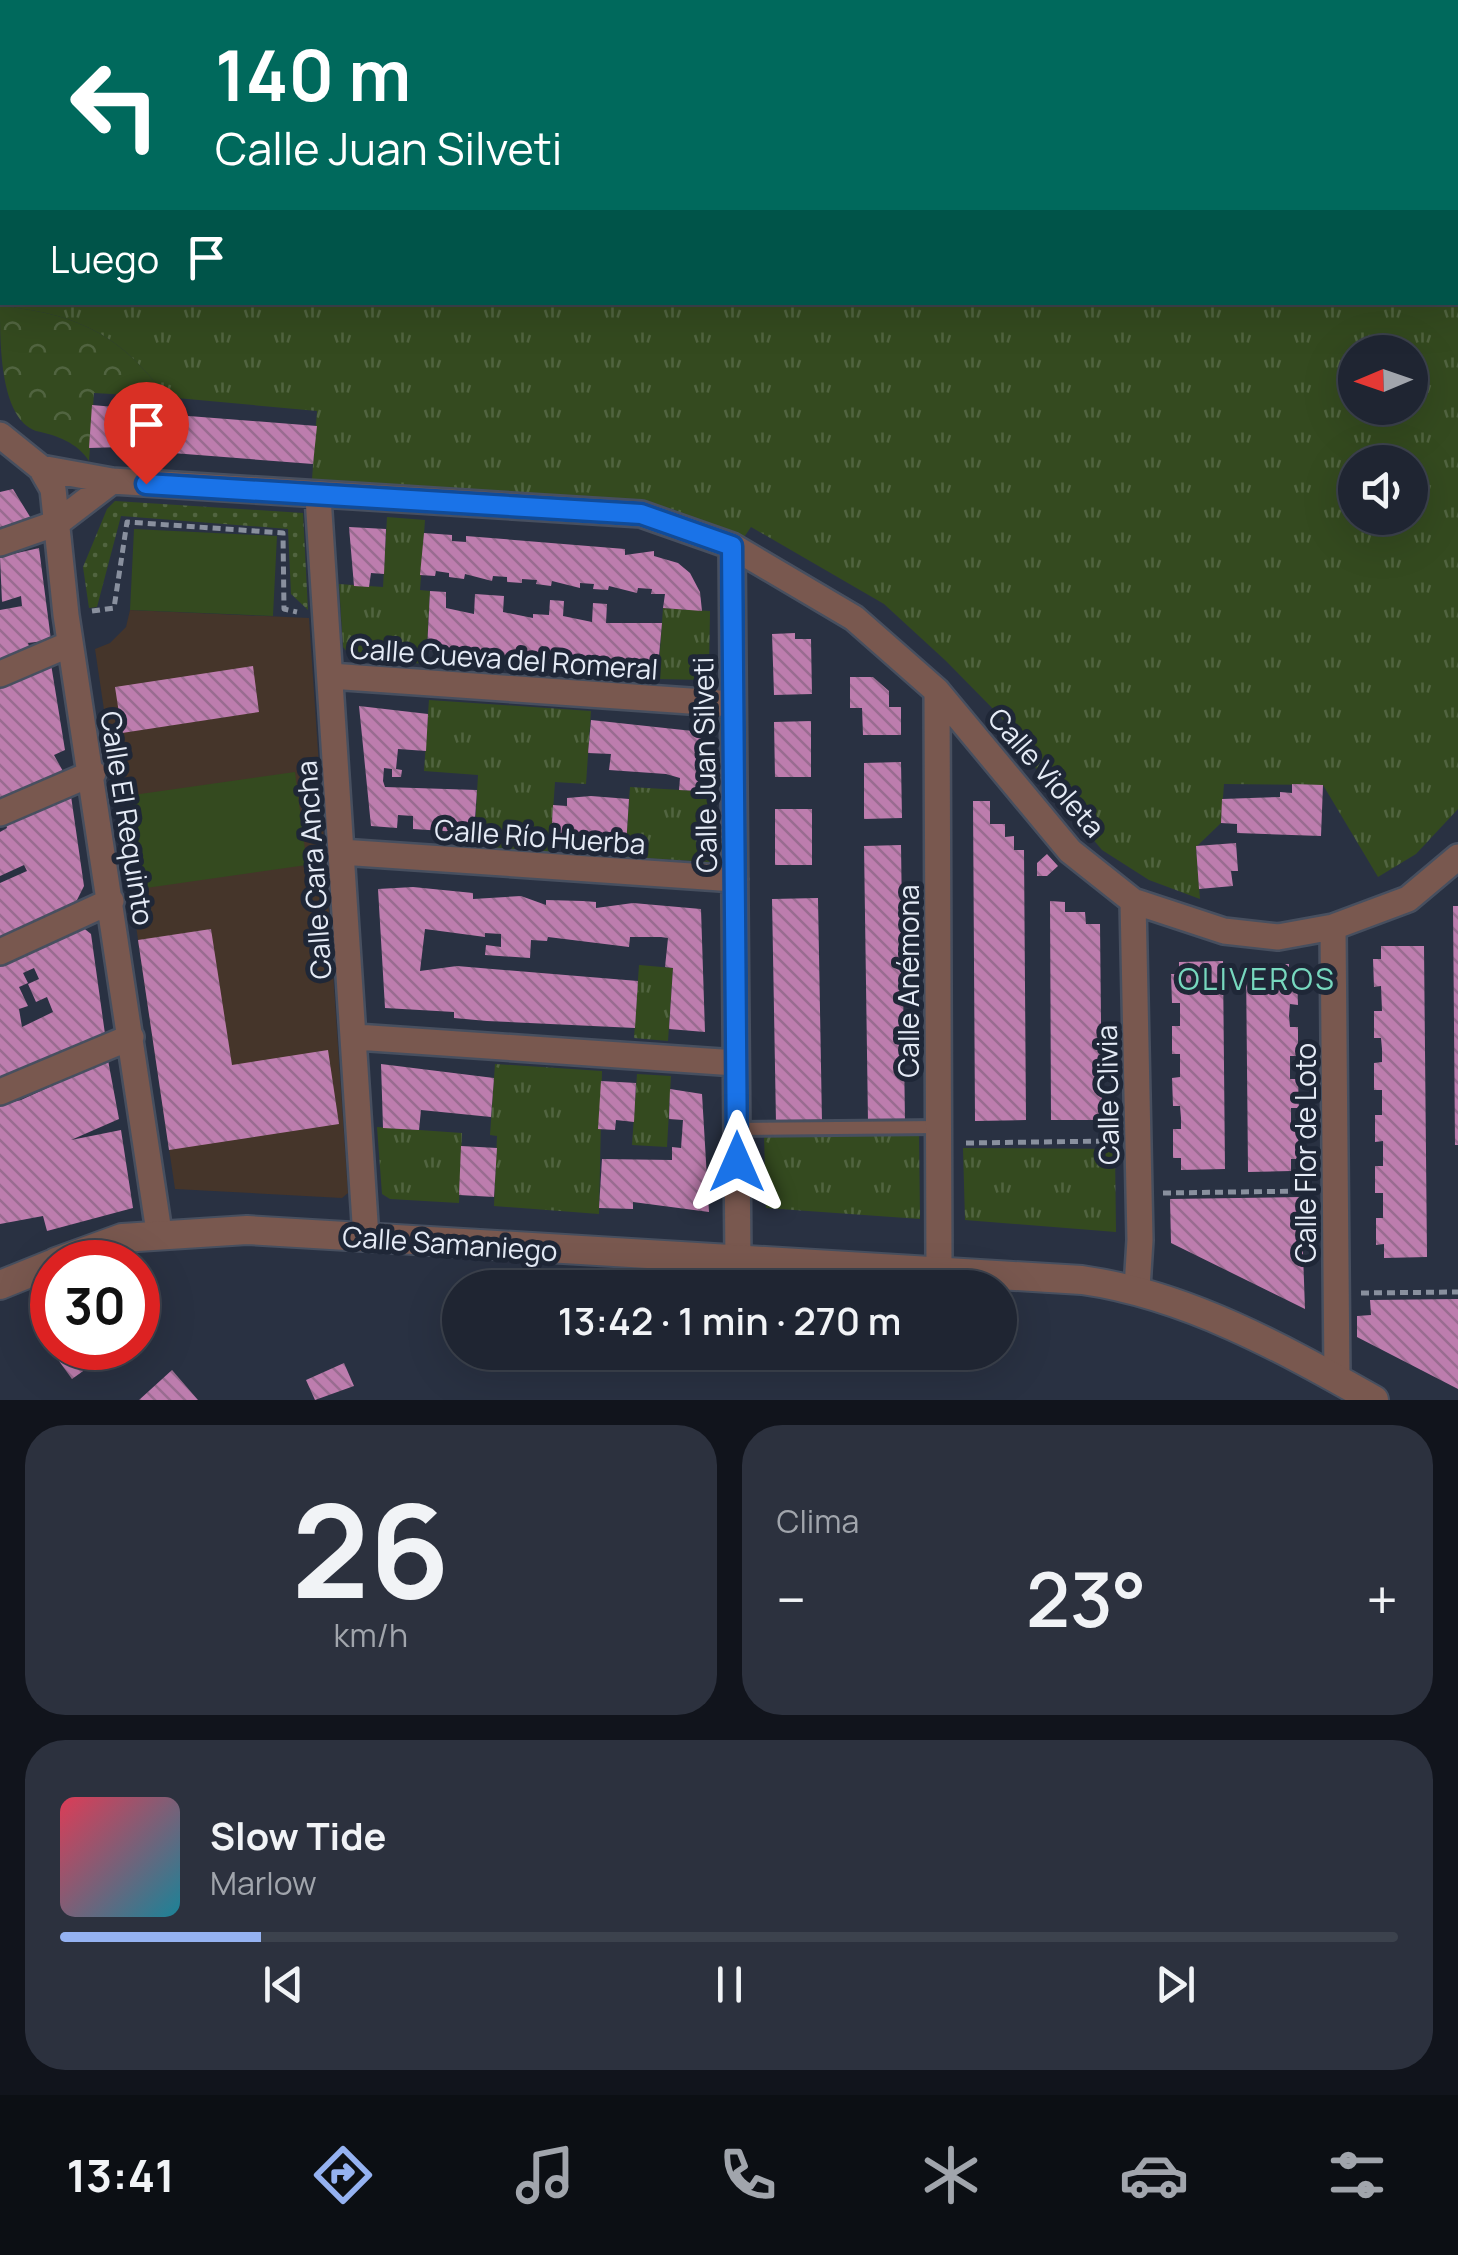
<!DOCTYPE html>
<html lang="es">
<meta charset="utf-8">
<style>
:root{--surface:#1f2532;--page:#2c313e;--text:#f1f3f6;--muted:#a1a5ac;--line:#3c424d;--accent:#95b2f1}
body{margin:0;font-family:Manrope,sans-serif;background:var(--page);color:var(--text);height:100vh;display:flex;flex-direction:column;font-size:38px;white-space:nowrap}
*{box-sizing:border-box;margin:0}
p{font-size:32px;color:var(--muted)}
.icon{flex:none;width:55px;height:55px;fill:none;stroke:currentColor;stroke-width:2;stroke-linecap:round;stroke-linejoin:round}
.map{position:relative;height:1400px;overflow:hidden}
.drawer{display:flex;flex-direction:column;gap:25px;padding:25px;background:#11141c;flex:1}
.drawer>*{flex:none}
.banner{position:absolute;left:0px;top:0px;width:1460px;height:305px;box-shadow:0 10px 40px #0002,0 0 0 2px var(--line);background:#00695c;color:#fff;overflow:hidden}
.needle{width:65px;rotate:268deg}
.buttons{position:absolute;left:1338px;top:335px;display:grid;gap:20px}
.buttons a{display:grid;place-items:center;width:90px;height:90px;border-radius:50%;background:var(--surface);box-shadow:0 10px 40px #0002,0 0 0 2px var(--line);font-size:50px}
.speed{position:absolute;left:30px;top:1240px;display:flex;gap:20px;font-size:50px;font-weight:700;text-align:center}
.speed>*{display:grid;place-content:center;width:130px;height:130px;border-radius:50%;background:var(--surface);box-shadow:0 10px 40px #0002,0 0 0 2px var(--line);line-height:1}
.speed .limit{border:15px solid #d22;background:#fff;color:#111}
.pin{position:absolute;display:grid;place-items:center;width:85px;height:85px;color:#fff;margin:-102px -42px;border-radius:50% 50% 50% 0;rotate:-45deg;box-shadow:0 0 10px #0007}
.pin .icon{rotate:45deg}
.me{position:absolute;width:110px;margin:-55px;rotate:0deg;stroke-linejoin:round;filter:drop-shadow(0 0 8px #0008)}
.turn{display:flex;align-items:center;gap:35px;height:210px;padding:0 50px;font-size:45px}
.turn .icon{width:130px;height:130px;stroke-width:2.5}
.turn b{display:block;font-size:70px;line-height:85px}
.then{display:flex;align-items:center;height:95px;padding:0 50px;background:#0003;gap:20px;font-size:38px}
.big{font-size:75px;font-weight:600;line-height:1.1}
.drawer .widget{flex:1;display:flex;flex-direction:column;justify-content:center;gap:15px;min-width:0;padding:0 35px;border-radius:40px;background:var(--page)}
.drawer .dial{align-items:center;gap:0}
.dial b{font-size:130px;line-height:1}
.song{display:flex;align-items:center;gap:30px}
.cover{width:120px;height:120px;border-radius:15px;background:linear-gradient(135deg,hsl(350 70% 55%),hsl(190 70% 35%))}
.played{height:10px;border-radius:5px;background:linear-gradient(90deg,var(--accent) 15%,var(--line) 15%)}
.keys{display:flex;justify-content:space-around;direction:ltr}
.heat{display:flex;justify-content:space-between;align-items:center;font-size:55px;direction:ltr}
.drawer .tiles{flex:1;display:grid;gap:25px;grid-template-columns:1fr 1fr}
.widget:last-child{grid-column:span 2}
.trip{position:absolute;left:442px;top:1270px;width:575px;height:100px;border-radius:50px;background:var(--surface);box-shadow:0 10px 40px #0002,0 0 0 2px var(--line);font-weight:600;line-height:100px;text-align:center}
.dock{display:flex;height:160px;justify-content:space-around;align-items:center;background:#0c0f14;color:var(--muted)}
.dock .icon{width:70px;height:70px}
.dock .current{color:var(--accent)}
.dock b{font-size:45px;color:var(--text)}
.map>svg:first-child{display:block}
.education{fill:#45352a}
.grass{fill:url(#grass-tufts);fill-rule:evenodd}
.park{fill:url(#park-crowns)}
.garden{fill:url(#garden-dots)}
.pitch{fill:#344a1f}
.building{fill:url(#building-back-hatch);fill-rule:evenodd}
.lines{fill:none;stroke-linecap:round;stroke-linejoin:round}
.service-casing{stroke:#474f5f;stroke-width:18}
.minor-casing{stroke:#474f5f;stroke-width:30}
.tertiary-casing{stroke:#474f5f;stroke-width:32}
.path{stroke:#89909e;stroke-width:5;stroke-dasharray:8 5;stroke-linecap:butt}
.service{stroke:#79584f;stroke-width:12}
.minor{stroke:#79584f;stroke-width:25}
.tertiary{stroke:#79584f;stroke-width:28}
.route-casing{stroke:#114b97;stroke-width:25}
.route{stroke:#1a73e8;stroke-width:18}
.labels{text-anchor:middle;dominant-baseline:central;stroke-width:10;stroke-linejoin:round;paint-order:stroke}
.street-label{font-size:28px;fill:#e5ebf6;stroke:#1f2737}
.neighbourhood-label{font-size:30px;letter-spacing:2.5px;fill:#77d8be;stroke:#1f2737}
</style>
<div class="map">
<svg width="1458" height="1400" viewBox="0 0 1458 1400">
<defs>
<pattern id="grass-tufts" width="24" height="20" patternUnits="userSpaceOnUse" patternTransform="scale(2.5)"><rect width="24" height="20" fill="#344a1f"/><path d="M3 7l-1-3M5 7V3M7 7l1-3M15 17l-1-3M17 17v-4M19 17l1-3" fill="none" stroke="#516440"/></pattern>
<pattern id="park-crowns" width="20" height="18" patternUnits="userSpaceOnUse" patternTransform="scale(2.5)"><rect width="20" height="18" fill="#344a1f"/><path d="M2 6a3 3 0 1 1 6 0M12 15a3 3 0 1 1 6 0" fill="none" stroke="#516440"/></pattern>
<pattern id="garden-dots" width="8" height="8" patternUnits="userSpaceOnUse" patternTransform="scale(2.5)"><rect width="8" height="8" fill="#344a1f"/><path d="M2 2h.1M6 6h.1" fill="none" stroke="#516440" stroke-width="1.8" stroke-linecap="round"/></pattern>
<pattern id="building-back-hatch" width="6" height="6" patternUnits="userSpaceOnUse" patternTransform="scale(2.5)"><rect width="6" height="6" fill="#bd7dae"/><path d="M-1 5l2 2M0 0l6 6M5-1l2 2" fill="none" stroke="#996c90"/></pattern>
</defs>
<rect width="100%" height="100%" fill="#293142"/>
<path class="education" d="M130,610l179,8 39,575 -6,5 -167,-9 -80,-540 15,-6 16,-16z"/>
<path class="grass" d="M0,0h1458v809l-42,45 -38,23 -55,-92 -99,-1 -3,39 -25,24 4,52 -51,-19 -47,-30 -54,-64 -48,-70 -54,-55 -62,-57 -133,-77 -9,13 -70,-31 -360,-30 5,-68 -151,-14c-44,-62 -90,-84 -166,-91zM2,2h1456v300h-1456zM1355,352h55v56h-55zM1355,462h55v56h-55z
M387,517l38,3 -5,70 10,1 -4,73 -74,-6 -9,-11 -4,-63 44,3z
M663,608l47,3 -1,60 -5,9 -46,-1z
M429,700l162,11 -5,73 -31,-2 -5,71 -76,-7 4,-71 -54,-4z
M630,787l85,5v57l-6,13 -84,-5z
M639,965l34,3 -5,73 -34,-3z
M495,1064l107,7 -3,143 -105,-8 3,-70 -7,-1z
M637,1074l34,2 -4,71 -35,-2z
M377,1127l85,6 -3,70 -69,-4 -8,-5z
M919,1133l1,86 -154,-11 -2,-73z
M963,1148l152,1 1,83 -151,-12z"/>
<path class="park" d="M0,306c76,7 122,29 166,91l-72,-4 -5,68c-11,-18 -33,-26 -53,-30 -36,-13 -36,-87 -36,-125z"/>
<path class="garden" d="M115,501l188,12 5,97 -17,-16 -3,-65 -167,-13 -24,91 -8,1 -6,-41 24,-58z"/>
<path class="pitch" d="M134,529l143,7 -4,80 -143,-6z
M295,772l12,93 -168,24 -13,-93z"/>
<path class="building" d="M92,405l34,3 -3,39 -34,1z
M137,412l180,14 -4,38 -179,-14z
M13,489l19,31 -32,7v-35z
M349,527l37,2 -2,45 -13,-1 -2,14 -15,-1z
M424,533l28,2v6l14,1v-6l159,13v6l29,-4v5l24,7 12,10 10,19 2,19 -39,-3 2,-14h-14l1,-5 -14,-1 -1,5 -28,-7 -1,4 -15,-1 1,-5 -14,-1v5l-28,-7 -1,5 -15,-2 1,-4 -15,-1v4l-15,-1v-5l-14,-1 -1,5 -27,-7 -1,5 -15,-2v-4l-13,-2 -1,5 -15,-1z
M39,548l12,92 -23,3 2,6 -30,10v-49l22,-4 -1,-10 -19,6 -2,-45z
M430,591l16,1v16l28,6 1,-20 29,2 -1,16 30,6v-4l16,1 1,-15 14,1 -1,15 29,6 1,-19 14,1 -1,19h56l-4,44 -231,-17z
M795,633v6h16l1,55 -38,1 -2,-61z
M51,664l14,86 -11,5 10,18 -64,27v-114z
M253,666l6,46 -137,21 -7,-46z
M850,677h23l16,14v16h12v28h-38l-1,-27h-12z
M359,706l69,8 -2,37 -28,-2 -2,20 6,1 -1,7h-9v-8l-8,-1 -1,13 2,6 92,3 -3,43 -61,-4v-13l-15,-1 -1,13 -26,-2z
M591,720l111,12 -3,59 -20,-1 1,-12 -14,-4 -57,-4 2,-16 -23,-1z
M811,721v56h-36l-1,-55z
M901,762l1,56 -38,1v-56z
M1292,784l31,1 -2,51 -84,-3v-9l-16,-1 1,-24 58,-2v-5l12,1z
M71,796l13,90 -9,18 -75,34v-55l27,-12 -3,-6 -24,11v-44l7,-4 -1,-4z
M591,796l38,3 -3,47 -38,-3v-5l-37,2 2,-35 14,1v-8z
M973,801h17v23h15v13l9,-1v14h10l2,270 -51,1z
M775,809h37v56h-37z
M1236,843l2,28h-7l2,15 -34,3 -3,-43z
M901,845l4,276 -37,1 -4,-276z
M1047,854l11,12 -11,10h-10v-13z
M413,887l60,6v6l48,-3 25,9v-5l37,1 13,1v6l37,-5 68,6 4,123 -36,-3 4,-61 -8,-1 3,-29 -7,-1h-31l-1,10 -81,-10 -1,4 -16,-1 -1,18 -45,-3 1,-10 15,2v-13l-16,-1v4l-60,-8 -5,42 37,-5 181,15 -3,47 -148,-7 -33,-3v-6l-69,-4 -7,-119z
M818,898l4,224 -46,1 -4,-224z
M1050,901l15,1v10h20l1,12h14l2,196h-51z
M1453,906h5v239h-3z
M81,926l10,8 14,100 -105,47v-119zM34,968l5,11 -11,5 8,18 11,-5 6,15 -31,15 -3,-18 9,-3 -9,-19 9,-4 -5,-10z
M211,929l21,136 96,-15 11,74 -170,26 -31,-210z
M1381,946h43l3,311 -43,1v-14l-8,1v-27h7v-25h-8v-27h8v-25l-8,1v-27h7v-25h-8v-27l8,-1v-13l-1,-11h-7v-27h8l-1,-25 -7,1 -1,-28h8z
M1223,961l2,208 -44,1v-12h-8v-29h8v-11l-1,-12h-7l-1,-28 8,-1v-23h-8v-28h8v-23h-8l-1,-29h8v-12z
M1246,964h43v12h8l1,29 -8,-1 -1,12 1,11h8v29h-8v23h8l1,29h-8v22l7,1 1,28h-8v12l-43,1z
M108,1060l11,59 -48,21 50,-10 12,78 -86,23 -4,-15 -43,8v-119l21,-5z
M381,1064l113,14 -3,39 -70,-7 -2,20 -36,-2z
M601,1081l35,2 -2,39 -18,-2 -1,10 -17,-1z
M670,1089l32,5 7,118 -76,-10v7l-34,-1 3,-49 70,1v-13l9,1 2,-28 -14,-1z
M461,1146l36,2 -3,49 -35,-2z
M1301,1197l4,112 -134,-66 -1,-44z
M485,1278l89,1 60,9h-149z
M1458,1299v90l-101,-52v-21l14,-1 -1,-15z
M69,1348h13l11,16 -21,15 -16,-22z
M344,1363l10,23 -39,14 -9,-20z
M172,1370l26,30h-59z"/>
<g class="lines">
<g class="service-casing">
<path id="service" d="M736,1129l202,-2"/>
</g>
<g class="minor-casing">
<path id="minor" d="M0,435l41,33 12,21 13,126 93,617
M41,468l71,13 529,33 91,32 122,72 83,73 133,160 63,50 91,30 54,6 55,-10 75,-28 50,-42
M318,497l48,741
M0,543l57,-20 55,-42
M732,546l6,717
M0,674l70,-30
M330,676l403,28
M937,691l2,579
M0,813l93,-40
M341,852l394,27
M1133,901l7,339 -3,48
M1333,927l4,452
M0,952l111,-51
M356,1037l380,26
M0,1092l131,-55"/>
</g>
<g class="tertiary-casing">
<path id="tertiary" d="M56,1262l66,-24 125,-8 835,50c105,15 200,68 292,120
M0,1285l52,-21"/>
</g>
<path class="path" d="M92,611l22,-3 13,-86 156,11 1,76 13,3
M966,1143l144,-2
M1163,1193l144,-2
M1361,1293l97,-1"/>
<use href="#service" class="service"/>
<use href="#minor" class="minor"/>
<use href="#tertiary" class="tertiary"/>
</g>
<g class="lines">
<g class="route-casing">
<path id="route" d="M146,484l495,30 91,32 5,616"/>
</g>
<use href="#route" class="route"/>
</g>
<g class="labels">
<g class="street-label">
<text transform="translate(504 658) rotate(4)">Calle Cueva del Romeral</text>
<text transform="translate(704 765) rotate(-91)">Calle Juan Silveti</text>
<text transform="translate(1047 772) rotate(49)">Calle Violeta</text>
<text transform="translate(128 818) rotate(81)">Calle El Requinto</text>
<text transform="translate(540 836) rotate(4)">Calle Río Huerba</text>
<text transform="translate(313 870) rotate(-94)">Calle Cara Ancha</text>
<text transform="translate(908 981) rotate(-90)">Calle Anémona</text>
<text transform="translate(1107 1095) rotate(-91)">Calle Clivia</text>
<text transform="translate(1305 1153) rotate(-90)">Calle Flor de Loto</text>
<text transform="translate(450 1243) rotate(4)">Calle Samaniego</text>
</g>
<g class="neighbourhood-label">
<text x="1257" y="978">OLIVEROS</text>
</g>
</g>
</svg>
<div class="buttons">
<a><svg class="needle" viewBox="-14 -14 28 28"><path d="M0-13l5 13h-10z" fill="#e53935"/><path d="M0 13l5-13h-10z" fill="#a1a5ac"/></svg></a>
<a><svg class="icon" aria-label="sound" viewBox="0 0 24 24"><path d="M4 9h4l5-4v14l-5-4H4zM17 9q2 3 0 6"/></svg></a>
</div>
<div class="speed"><div class="limit">30</div></div>
<div class="pin" style="left:146px;top:484px;background:#d93025"><svg class="icon" aria-label="arrive" viewBox="0 0 24 24"><path d="M6 21V4h12l-3 4 3 4H6"/></svg></div>
<svg class="me" style="left:737px;top:1162px" viewBox="-20 -20 40 40"><path d="M0-17L14 15 0 8-14 15z" fill="#1a73e8" stroke="#fff" stroke-width="4"/></svg>
<div class="trip">13:42 · 1 min · 270 m</div>
<div class="banner">
<div class="turn"><svg class="icon" aria-label="left" viewBox="0 0 24 24"><path d="M17 20v-9H6M10 6l-5 5 5 5"/></svg><div><b>140 m</b>Calle Juan Silveti</div></div>
<div class="then">Luego<svg class="icon" aria-label="arrive" viewBox="0 0 24 24"><path d="M6 21V4h12l-3 4 3 4H6"/></svg></div>
</div>
</div>
<section class="drawer">
<div class="tiles">
<div class="widget dial"><b>26</b><p>km/h</p></div>
<div class="widget"><p>Clima</p>
<div class="heat"><a>−</a><b class="big">23°</b><a>+</a></div>
</div>
<div class="widget">
<div class="song"><i class="cover"></i><div><b>Slow Tide</b><p>Marlow</p></div></div>
<div class="played"></div>
<div class="keys"><svg class="icon" aria-label="previous" viewBox="0 0 24 24"><path d="M18 5L8 12l10 7zM5 5v14"/></svg><svg class="icon" aria-label="pause" viewBox="0 0 24 24"><path d="M8 5v14M16 5v14"/></svg><svg class="icon" aria-label="next" viewBox="0 0 24 24"><path d="M6 5l10 7-10 7zM19 5v14"/></svg></div>
</div>
</div>
</section>
<nav class="dock">
<b>13:41</b>
<svg class="icon current" aria-label="directions" viewBox="0 0 24 24"><path d="M12 3l9 9-9 9-9-9zM9 14v-3h6M13 9l2 2-2 2"/></svg>
<svg class="icon" aria-label="music" viewBox="0 0 24 24"><path d="M9 18V5l10-2v13"/><circle cx="6" cy="18" r="3"/><circle cx="16" cy="16" r="3"/></svg>
<svg class="icon" aria-label="phone" viewBox="0 0 24 24"><path d="M5 4h4l2 5-3 2q2 4 5 5l2-3 5 2v4C11 20 4 13 5 4z"/></svg>
<svg class="icon" aria-label="climate" viewBox="0 0 24 24"><path d="M12 3v18M4 7l16 10M4 17L20 7"/></svg>
<svg class="icon" aria-label="car" viewBox="0 0 24 24"><path d="M5 17H2v-5l4-1 3-4h7l3 4 3 1v5h-3M9 17h6M6 11h13"/><circle cx="7" cy="17" r="2"/><circle cx="17" cy="17" r="2"/></svg>
<svg class="icon" aria-label="filters" viewBox="0 0 24 24"><path d="M4 7h16M4 17h16"/><circle cx="9" cy="7" r="2"/><circle cx="15" cy="17" r="2"/></svg>
</nav>
